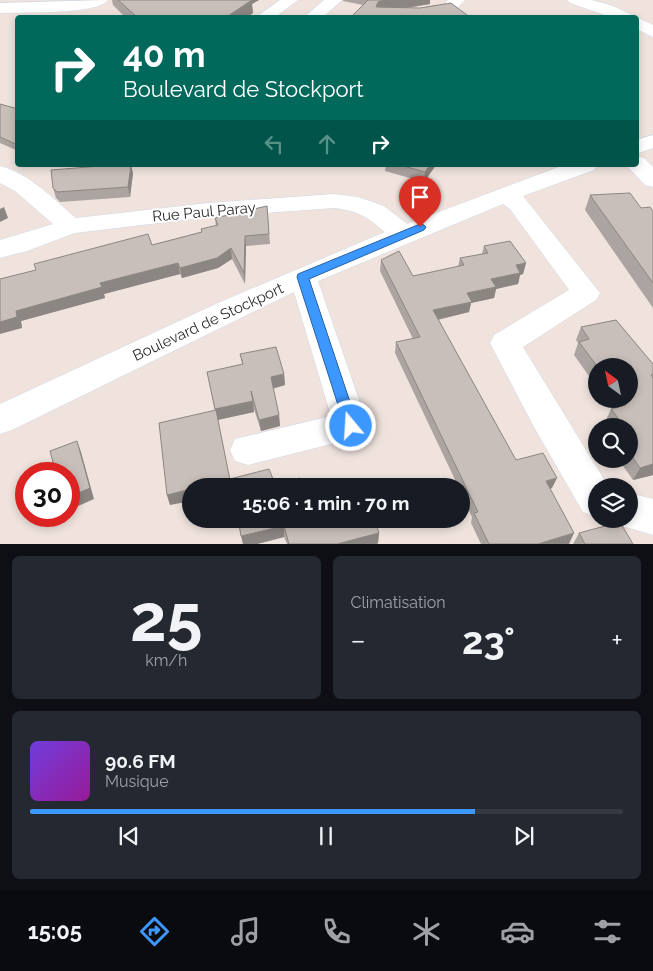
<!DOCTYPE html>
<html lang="fr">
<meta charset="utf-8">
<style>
:root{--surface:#171b24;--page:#242831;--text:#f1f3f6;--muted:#9ea1a6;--line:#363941;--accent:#3c97ff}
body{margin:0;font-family:Raleway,sans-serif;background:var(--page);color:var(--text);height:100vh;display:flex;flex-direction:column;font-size:19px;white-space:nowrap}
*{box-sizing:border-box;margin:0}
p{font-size:16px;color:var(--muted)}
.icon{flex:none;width:28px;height:28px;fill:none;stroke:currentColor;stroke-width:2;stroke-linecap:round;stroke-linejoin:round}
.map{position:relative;height:544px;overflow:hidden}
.drawer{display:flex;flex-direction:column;gap:12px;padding:12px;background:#0d0f14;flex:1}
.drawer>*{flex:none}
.top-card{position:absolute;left:15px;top:15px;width:624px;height:152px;border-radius:5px;box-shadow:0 2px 8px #0003;background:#00695c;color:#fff;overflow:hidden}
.needle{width:32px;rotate:327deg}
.controls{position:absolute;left:588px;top:358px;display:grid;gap:10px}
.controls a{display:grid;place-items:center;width:50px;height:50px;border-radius:50%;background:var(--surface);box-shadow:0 2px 8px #0003;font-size:25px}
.speed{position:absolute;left:15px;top:462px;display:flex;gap:10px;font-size:25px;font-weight:700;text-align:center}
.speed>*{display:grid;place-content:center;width:65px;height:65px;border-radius:50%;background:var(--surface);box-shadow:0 2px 8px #0003;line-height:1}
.speed .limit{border:8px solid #d22;background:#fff;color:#111}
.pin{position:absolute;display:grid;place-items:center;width:42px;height:42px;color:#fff;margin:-51px -21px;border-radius:50% 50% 50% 0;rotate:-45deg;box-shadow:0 0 5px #0007}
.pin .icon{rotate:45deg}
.me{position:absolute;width:55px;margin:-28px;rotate:342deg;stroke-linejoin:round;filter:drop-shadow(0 0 4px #0008)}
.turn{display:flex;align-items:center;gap:18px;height:105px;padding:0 25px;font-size:22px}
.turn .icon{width:65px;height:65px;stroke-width:2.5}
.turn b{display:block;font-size:35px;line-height:42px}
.lanes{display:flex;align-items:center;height:48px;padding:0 25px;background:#0003;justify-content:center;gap:25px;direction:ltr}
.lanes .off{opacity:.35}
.big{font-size:38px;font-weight:700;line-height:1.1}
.drawer .widget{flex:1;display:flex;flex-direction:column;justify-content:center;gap:8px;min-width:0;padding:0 18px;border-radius:8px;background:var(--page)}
.drawer .dial{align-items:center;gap:0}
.dial b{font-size:65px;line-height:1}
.song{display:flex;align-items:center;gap:15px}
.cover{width:60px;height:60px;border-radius:8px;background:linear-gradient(135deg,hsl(260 70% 55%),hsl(300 70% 35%))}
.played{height:5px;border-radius:2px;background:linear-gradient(90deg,var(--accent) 75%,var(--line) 75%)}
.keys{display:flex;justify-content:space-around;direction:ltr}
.heat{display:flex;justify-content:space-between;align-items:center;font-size:28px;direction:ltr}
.drawer .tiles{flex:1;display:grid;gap:12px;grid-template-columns:1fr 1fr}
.widget:last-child{grid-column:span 2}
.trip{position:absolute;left:182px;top:478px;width:288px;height:50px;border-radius:25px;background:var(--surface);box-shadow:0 2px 8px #0003;font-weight:700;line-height:50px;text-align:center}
.dock{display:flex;height:80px;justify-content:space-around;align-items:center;background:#090b0e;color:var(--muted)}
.dock .icon{width:35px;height:35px}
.dock .on{color:var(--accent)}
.dock b{font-size:22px;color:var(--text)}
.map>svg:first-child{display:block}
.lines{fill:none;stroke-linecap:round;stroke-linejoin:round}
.minor-casing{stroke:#d0d8e3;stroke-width:1}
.minor{fill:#fff;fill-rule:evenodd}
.wall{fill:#aca4a0}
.shaded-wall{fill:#8c8682}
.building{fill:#c8bfba;stroke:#8c8682}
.route{fill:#3c97ff;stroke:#2762a6}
.labels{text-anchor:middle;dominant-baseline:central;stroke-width:4;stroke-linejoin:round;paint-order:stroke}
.street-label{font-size:15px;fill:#2d2d2d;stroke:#fff}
</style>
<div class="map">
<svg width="653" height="544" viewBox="0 0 653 544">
<rect width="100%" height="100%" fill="#f0e3de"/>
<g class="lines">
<g class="minor-casing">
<path id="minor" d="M108,0c-10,15 -88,12 -108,13v-10z
M280,0h18l-24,18h-19z
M324,0h18l-20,18h-19z
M448,0h17l-7,7 13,11c-13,0 -22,1 -30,-10z
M567,0h25l21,6 40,19v12l-17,-8v-11h-23l-43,-15z
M653,135v13l-17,6v-14z
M636,156l8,2 9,9v20l-8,-2 -19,-20h10z
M564,165h33l-3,5 -71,26 77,97 -4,7 -73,47 85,139h-12v31l-13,-5 -49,-85 -44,-84 4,-8 75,-45 -59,-81 -7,-5 -185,77 50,145 -5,10 -115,29 -13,-4 -5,-11 5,-11 96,-23 -37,-124 -282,138 -12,4v-30l218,-101 167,-71c-18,-15 -26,-21 -51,-24l-126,9 -133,16 -48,18 -27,7v-18l53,-16 -38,-33 -15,-8v-17c29,7 53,33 76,52l132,-15 126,-9 24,3 26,9 23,18z
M629,493l24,6v36l-38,-11 -2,-5h16z"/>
</g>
<use href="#minor" class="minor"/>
</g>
<path class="wall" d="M112,0h147l-7,4 1,9 -7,5h-120l-13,-13z
M343,0h87v4l-22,4 -45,-3 -20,-4z
M0,104l18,5v42l-18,-8z
M386,165h50l-12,17 -39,-11z
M133,173l-3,24 -70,5 -4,-4 -3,-10z
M590,195l63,16v97l-68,-98z
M267,206l3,38 -24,2 -1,38 -13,-25 -14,9 -36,10 -2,-4 -76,20 1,4 -84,23 1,7 -22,-49 152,-34 49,-13v-3l15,-3 -1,-8z
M484,246l42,17 -3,11 -3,1 -2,9 -22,5 -2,9 -23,5 -2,9 -31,8 78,140 36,28 -2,1 19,54 -88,1 -10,-21 1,-6 -11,-23v-8h-3l-63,-133 1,-11 17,-3 -33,-68 1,-11 32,16 45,-9 2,-9 22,-4z
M616,320l37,44v111l-20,5 -15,-21h11v-33h-20l-4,-4 6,-13 2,-1 -7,-9h23v-33h-33v20l-22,-31 4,-12 -2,-3 5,-13z
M240,354l44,20 1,11 -12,3 6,27 1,11 -19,5 -8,-25 1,6 -36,8 -48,85 -3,-10 48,-84 -8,-39 35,-8z
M238,519l141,14 -1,10 -91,1 -3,-7 -27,7h-14z
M579,533l54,11h-60z"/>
<path class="shaded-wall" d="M241,0h18l-7,4 1,9 -7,5h-21z
M383,0h47v4l-46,7 -8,-4 2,-5z
M131,165l2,8 -3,24 -2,-10z
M430,165h6l-12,17 1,-10z
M4,207l4,11 -8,4v-13z
M245,236l1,10 -1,38 -1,-11z
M231,248l1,11 -14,9 -36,10 -2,-10z
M178,263l2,11 -76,20 -4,-11z
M526,263l-3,11 -3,1 -2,9 -22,5 -2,9 -23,5 -2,9 -38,9 2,-11 34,-17 49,-28z
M102,287l3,11 -84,23 1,7 -22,6v-12l16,-11z
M284,374l1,11 -13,4 -1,-12z
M253,401l1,11 -37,8 -2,-11z
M279,415l1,11 -19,5 -2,-11z
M77,441l4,11 13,47 -25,11v-13z
M653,464v11l-20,5 7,-12z
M557,478l-5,10 -10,3 4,-10z
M230,480l1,6h-28z
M191,489v12l-21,4 -3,-10z
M284,526v11l-27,7h-14l-2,-8z
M379,533l-1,10 -1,1h-40z
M574,533l-5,11h-31z"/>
<path class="building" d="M118,0h134l-27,18h-87z
M368,0h15l-5,2 -2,5 44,1 31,-5 20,15h-121z
M0,104l18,5v8h-2l2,1v27l-18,-8z
M113,165h18l-3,22 -71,5 -4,-4 -2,-18z
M400,165h30l-5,7z
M630,193l11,15 9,-1 3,4v72l-63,-88z
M267,206l2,28 -24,2 -1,37 -13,-25 -14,10 -37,10 -2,-5 -78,20 2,4 -86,24 1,6 -17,5v-43l36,-9 -2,-6 114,-30 4,11 50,-13 -1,-3 17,-4 -3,-7z
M510,241l16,22 -10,2 4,8 -29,6 5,8 -29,6 5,9 -39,8 83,150 27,-7 14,25 -11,3 28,52 -36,11h-49l-15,-31 4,-1 -82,-170 24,-5 -39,-77 18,-9 14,25 51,-11 -4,-7 28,-5 -4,-7z
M616,320l37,44v10l-2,1 2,3v86l-13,4 -11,-16v-8l6,-2 -6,-9v-7h-5l-13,-17 15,-4 -5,-6h8v-33h-32l-18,-24 10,-3 -8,-12z
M276,347l8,27 -13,3 8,38 -20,5 -8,-29 2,10 -38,8 -8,-37 36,-8 -3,-10z
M216,410l14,70 -27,6h-12v3l-24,6 -8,-72z
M77,441l13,47 -21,9v-23h-31l-1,-4 16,-8 -3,-11z
M269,469l6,15 25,-6 3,8h-71l-2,-7z
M345,479l3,7h-36z
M238,519h136l5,14 -42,11h-48l-5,-18 -43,10z
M620,522l13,22h-48l-6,-11z"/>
<path class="route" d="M420,224l4,1 2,2 -2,3 -115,49 49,147 -2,4 -5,2 -5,-2 -49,-153 1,-3z"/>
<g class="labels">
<g class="street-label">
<text transform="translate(204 212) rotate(-5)">Rue Paul Paray</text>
<text transform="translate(208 322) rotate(-25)">Boulevard de Stockport</text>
</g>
</g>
</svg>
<div class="controls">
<a><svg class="needle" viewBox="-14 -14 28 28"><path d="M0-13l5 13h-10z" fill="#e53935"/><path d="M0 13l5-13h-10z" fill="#9ea1a6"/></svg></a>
<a><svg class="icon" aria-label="search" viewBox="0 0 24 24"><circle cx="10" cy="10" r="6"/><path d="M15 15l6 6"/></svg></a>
<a><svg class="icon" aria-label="layers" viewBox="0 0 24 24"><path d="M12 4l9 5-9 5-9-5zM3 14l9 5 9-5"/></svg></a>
</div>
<div class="speed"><div class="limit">30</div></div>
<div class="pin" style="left:420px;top:227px;background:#d93025"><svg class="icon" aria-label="arrive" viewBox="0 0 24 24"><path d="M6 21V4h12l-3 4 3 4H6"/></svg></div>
<svg class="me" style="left:351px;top:426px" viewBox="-20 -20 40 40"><circle r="17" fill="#3c97ff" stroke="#fff" stroke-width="3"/><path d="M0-11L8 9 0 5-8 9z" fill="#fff"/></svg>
<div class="trip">15:06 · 1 min · 70 m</div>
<div class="top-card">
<div class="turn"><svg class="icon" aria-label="right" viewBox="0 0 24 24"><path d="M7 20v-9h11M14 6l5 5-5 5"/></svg><div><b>40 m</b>Boulevard de Stockport</div></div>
<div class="lanes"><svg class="icon off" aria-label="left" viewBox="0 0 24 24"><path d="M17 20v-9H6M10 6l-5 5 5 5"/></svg><svg class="icon off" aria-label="ahead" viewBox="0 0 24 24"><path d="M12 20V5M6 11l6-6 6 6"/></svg><svg class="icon" aria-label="right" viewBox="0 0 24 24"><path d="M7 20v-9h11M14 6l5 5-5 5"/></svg></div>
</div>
</div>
<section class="drawer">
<div class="tiles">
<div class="widget dial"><b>25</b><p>km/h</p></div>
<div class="widget"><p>Climatisation</p>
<div class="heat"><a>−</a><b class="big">23°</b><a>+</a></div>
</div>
<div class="widget">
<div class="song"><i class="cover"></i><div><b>90.6 FM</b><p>Musique</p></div></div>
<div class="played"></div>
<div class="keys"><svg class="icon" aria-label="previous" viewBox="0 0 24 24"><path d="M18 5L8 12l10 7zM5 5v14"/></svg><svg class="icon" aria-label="pause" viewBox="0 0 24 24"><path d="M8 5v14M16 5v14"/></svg><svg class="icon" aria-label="next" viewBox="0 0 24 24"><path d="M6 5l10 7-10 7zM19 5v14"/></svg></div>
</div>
</div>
</section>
<nav class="dock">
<b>15:05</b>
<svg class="icon on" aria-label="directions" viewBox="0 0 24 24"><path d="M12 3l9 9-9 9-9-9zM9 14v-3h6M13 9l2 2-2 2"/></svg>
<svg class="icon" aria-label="music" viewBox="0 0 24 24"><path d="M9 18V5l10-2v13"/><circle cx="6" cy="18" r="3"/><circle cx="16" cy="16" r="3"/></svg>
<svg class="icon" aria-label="phone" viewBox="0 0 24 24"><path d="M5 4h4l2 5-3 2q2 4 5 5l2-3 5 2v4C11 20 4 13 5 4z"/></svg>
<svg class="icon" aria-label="climate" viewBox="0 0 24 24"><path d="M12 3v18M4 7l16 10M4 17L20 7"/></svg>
<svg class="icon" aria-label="car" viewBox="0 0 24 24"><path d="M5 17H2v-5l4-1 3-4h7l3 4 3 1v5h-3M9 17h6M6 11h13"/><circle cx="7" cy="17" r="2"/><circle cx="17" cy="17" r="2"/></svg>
<svg class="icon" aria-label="filters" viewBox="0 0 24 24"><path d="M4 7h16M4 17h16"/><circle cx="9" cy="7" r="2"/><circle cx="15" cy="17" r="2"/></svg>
</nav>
